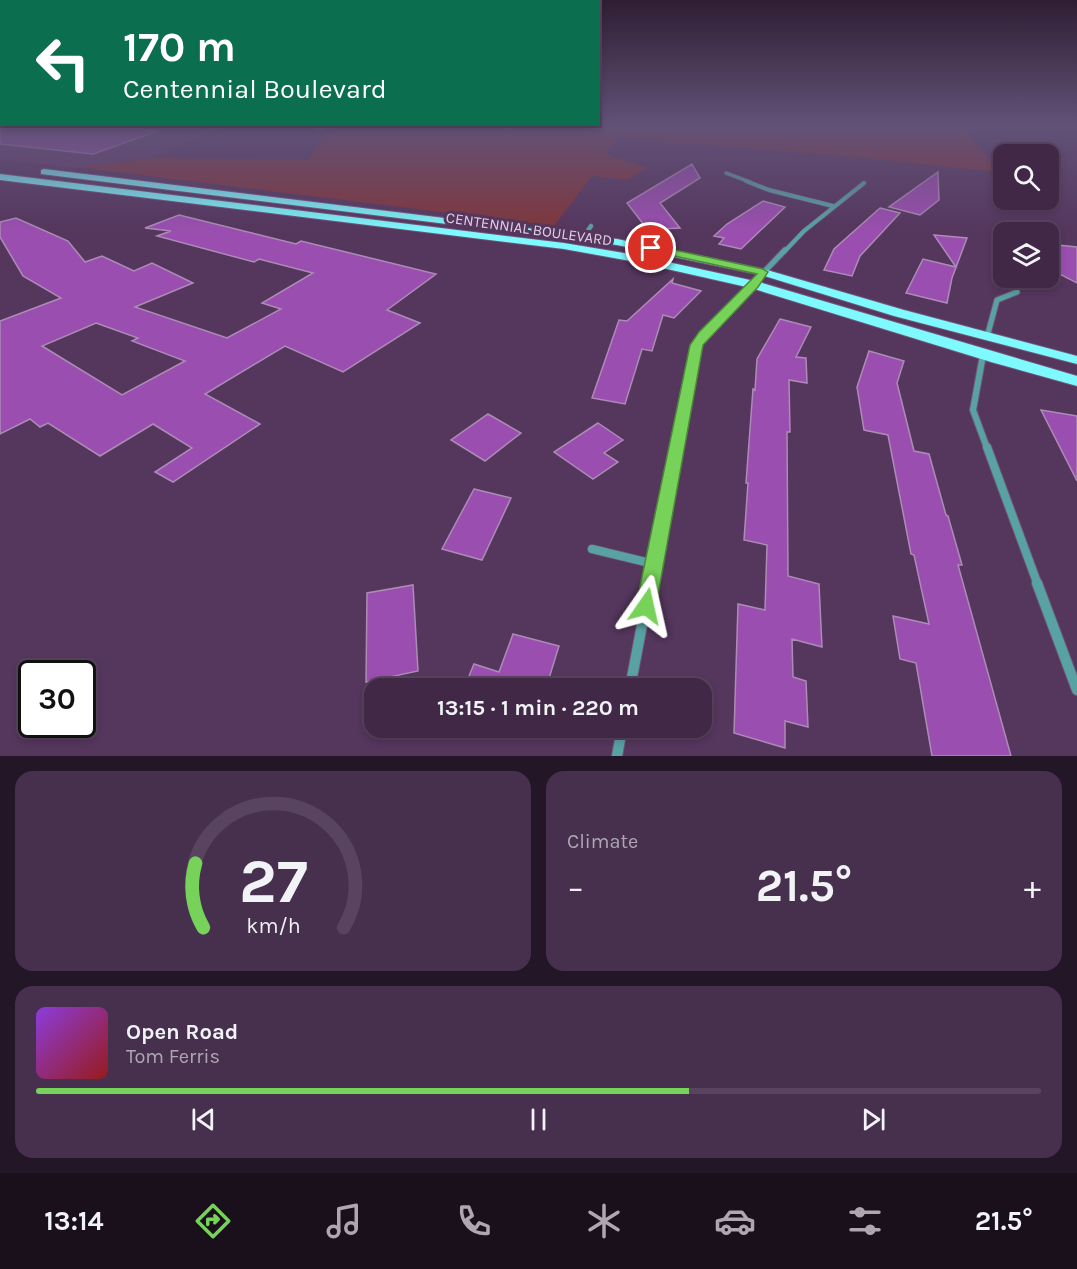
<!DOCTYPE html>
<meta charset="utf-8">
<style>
:root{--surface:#402846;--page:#47304d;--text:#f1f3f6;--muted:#aea6b3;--line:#59445f;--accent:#77d259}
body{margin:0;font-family:Karla,sans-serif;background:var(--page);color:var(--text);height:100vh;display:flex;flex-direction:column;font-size:22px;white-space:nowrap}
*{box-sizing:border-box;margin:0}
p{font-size:20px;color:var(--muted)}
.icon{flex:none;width:33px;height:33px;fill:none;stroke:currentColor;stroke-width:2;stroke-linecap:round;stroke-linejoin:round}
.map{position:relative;height:756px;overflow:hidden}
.sheet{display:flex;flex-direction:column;gap:15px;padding:15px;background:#231626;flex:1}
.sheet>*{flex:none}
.guide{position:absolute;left:0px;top:0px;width:600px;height:126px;box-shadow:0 3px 9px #0003,0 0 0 2px var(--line);background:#0b6e4f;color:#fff;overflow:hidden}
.buttons{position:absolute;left:993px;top:144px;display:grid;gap:12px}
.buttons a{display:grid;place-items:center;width:66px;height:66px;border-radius:12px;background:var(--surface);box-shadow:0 3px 9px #0003,0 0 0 2px var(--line);font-size:30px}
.speed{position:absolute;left:18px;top:660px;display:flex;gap:12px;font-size:30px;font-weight:700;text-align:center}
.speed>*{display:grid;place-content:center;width:78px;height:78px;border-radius:50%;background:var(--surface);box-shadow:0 3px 9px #0003,0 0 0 2px var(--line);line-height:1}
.speed .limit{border:3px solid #111;border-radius:9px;background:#fff;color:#111}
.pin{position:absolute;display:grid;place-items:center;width:51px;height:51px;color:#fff;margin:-26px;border:3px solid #fff;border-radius:50%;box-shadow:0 2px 6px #0007}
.me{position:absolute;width:66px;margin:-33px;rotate:11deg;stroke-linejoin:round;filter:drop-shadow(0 0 4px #0008)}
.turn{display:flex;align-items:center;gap:21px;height:126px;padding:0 24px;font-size:27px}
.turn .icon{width:78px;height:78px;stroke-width:2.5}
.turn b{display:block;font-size:42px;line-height:51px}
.big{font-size:45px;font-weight:700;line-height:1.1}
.sheet .tile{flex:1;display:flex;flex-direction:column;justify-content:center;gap:9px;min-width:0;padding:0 21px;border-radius:18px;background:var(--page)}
.sheet .dial{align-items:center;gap:0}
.dial svg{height:156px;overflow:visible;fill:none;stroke:var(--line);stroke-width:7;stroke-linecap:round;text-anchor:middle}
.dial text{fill:var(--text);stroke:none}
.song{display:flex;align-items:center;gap:18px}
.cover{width:72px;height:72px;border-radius:9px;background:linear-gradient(135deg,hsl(270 70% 55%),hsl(0 70% 35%))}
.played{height:6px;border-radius:3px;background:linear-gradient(90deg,var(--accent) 65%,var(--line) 65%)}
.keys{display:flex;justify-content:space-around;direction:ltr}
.heat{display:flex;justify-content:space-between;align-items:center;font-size:33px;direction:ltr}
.sheet .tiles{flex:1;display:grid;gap:15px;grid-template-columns:1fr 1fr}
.tile:last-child{grid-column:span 2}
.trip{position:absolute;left:364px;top:678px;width:348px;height:60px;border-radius:18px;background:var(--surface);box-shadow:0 3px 9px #0003,0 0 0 2px var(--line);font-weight:700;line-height:60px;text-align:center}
.tabs{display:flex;height:96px;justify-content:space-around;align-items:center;background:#1a101c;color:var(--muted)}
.tabs .icon{width:42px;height:42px}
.tabs .current{color:var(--accent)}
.tabs b{font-size:27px;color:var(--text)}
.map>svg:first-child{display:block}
.built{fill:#603d6a}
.green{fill:#7f363b}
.building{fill:#9a4eaf;stroke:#ad8bb7;stroke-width:1.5;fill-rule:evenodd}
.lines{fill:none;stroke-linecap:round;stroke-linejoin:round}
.minor-far5-casing{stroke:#715578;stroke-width:4.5}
.minor-far4-casing{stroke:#715578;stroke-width:5}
.minor-far3-casing{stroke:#715578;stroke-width:7}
.minor-far2-casing{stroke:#715578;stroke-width:8}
.minor-far1-casing{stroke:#715578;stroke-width:10}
.minor-casing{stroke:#715578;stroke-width:12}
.primary-casing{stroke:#715578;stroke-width:2}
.minor-far5{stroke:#58a2a4;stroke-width:3}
.minor-far4{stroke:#58a2a4;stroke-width:4}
.minor-far3{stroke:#58a2a4;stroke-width:5}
.minor-far2{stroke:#58a2a4;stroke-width:6}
.minor-far1{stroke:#58a2a4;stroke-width:8}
.minor{stroke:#58a2a4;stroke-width:10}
.primary{fill:#7ef9fe;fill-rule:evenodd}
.route{fill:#77d259;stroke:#4d883a;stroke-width:1.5}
.labels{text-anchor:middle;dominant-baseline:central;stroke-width:6;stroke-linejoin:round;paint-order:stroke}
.far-street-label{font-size:15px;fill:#e1cfe6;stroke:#55365d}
</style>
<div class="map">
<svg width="1077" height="756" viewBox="0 0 1077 756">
<rect width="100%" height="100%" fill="#55365d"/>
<path class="built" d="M0,126h229l-80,32 -76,10 -73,-9z"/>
<path class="green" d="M347,126h616l36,46 -144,-15 -239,-19 -10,16 40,14 -18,12 -36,-4 -38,50 -477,-59 77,-9 154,2 16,-25z"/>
<path class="building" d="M0,126h110l48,5 -65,23 -93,-10z
M692,164l8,14 -40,25 20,25 -21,1 -4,-4h-11l-17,-22z
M938,172l1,28 -19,15 -31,-8z
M763,201l22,6 -44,42 -22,-5 5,-6 -10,-2 13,-12z
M880,208l20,5 -40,43 -8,20 -28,-6 10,-21z
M179,215l117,29 5,-3 135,33 -49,36 33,13 -77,49 -58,-26 -80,48 55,30 -87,58 -18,-10 37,-24 -39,-24 -53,32 -52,-33 -8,4 -10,-8 -30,15v-113l61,-23 -38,-22 -23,-39v-15l16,-4 52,23 17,21 17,-6 32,15 18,-8 41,20 -58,24 92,31 54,-29 -19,-6 51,-30 -54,-14 -5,3 -97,-26 14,-5 -26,-3zM96,323l42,15 -6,3 53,20 -63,34 -80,-49z
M934,235l33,3 -15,40 -5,25 -41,-10 17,-34 33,8z
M1048,244l29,3v36l-29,-15z
M673,279l-1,4 29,8 -27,27 -11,-3 -11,36 -10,-2 -17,55 -33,-6 27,-78 8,1z
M780,319l31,8 -15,30 10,1 1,25 -18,-3 1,52h-3l1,144 31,8 3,63 -30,-8 1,38 13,4 2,46 -23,-6v27l-51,-15 4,-129 27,6 2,-65 -23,-5 4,-57h-2l7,-94 2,1 2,-31z
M869,351l35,10 -7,22 17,68 15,3 17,61 2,1 14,49h-4l53,191h-79l-16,-93 -16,-4 -7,-43 36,8 -15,-69 -3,-1 -23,-119 -24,-5 -7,-43z
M1041,410l36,6v65z
M488,414l33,19 -36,28 -34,-21z
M598,423l25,17 -19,13 14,9 -25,17 -39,-27z
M474,489l37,9 -29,62 -40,-11z
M413,585l5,86 -52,11 1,-89z
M513,634l46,12 -13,42h-82l10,-24 25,8z"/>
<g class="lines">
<g class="minor-far5-casing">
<path id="minor-far5" d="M320,129l10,-3
M726,173l24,9"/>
</g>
<g class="minor-far4-casing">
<path id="minor-far4" d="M746,181l23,9 64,16
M584,236l7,-10
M784,252l20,-21 60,-48"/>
</g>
<g class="minor-far3-casing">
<path id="minor-far3" d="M987,337l10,-37 20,-8
M700,339l85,-89"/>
</g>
<g class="minor-far2-casing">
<path id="minor-far2" d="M983,355l-10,55 14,38
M676,448l20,-103 5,-8"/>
</g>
<g class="minor-far1-casing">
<path id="minor-far1" d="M987,447l51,138
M592,549l62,15
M650,585l26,-138"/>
</g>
<g class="minor-casing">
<path id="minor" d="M1037,583l40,107
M630,688l20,-105
M617,756l5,-28"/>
</g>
<g class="primary-casing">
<path id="primary" d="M44,169l573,70 150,31 137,40 173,46v8l-183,-48 -133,-41 -144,-30 -576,-71v-4z
M0,174l564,69 72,12 123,27 318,94v10l-86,-24 -240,-74 -115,-26 -72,-13 -564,-69z"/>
</g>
<use href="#minor-far5" class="minor-far5"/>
<use href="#minor-far4" class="minor-far4"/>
<use href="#minor-far3" class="minor-far3"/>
<use href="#minor-far2" class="minor-far2"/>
<use href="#minor-far1" class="minor-far1"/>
<use href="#minor" class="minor"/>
<use href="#primary" class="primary"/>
</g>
<linearGradient id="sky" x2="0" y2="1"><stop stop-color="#2f1e33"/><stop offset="0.54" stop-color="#625278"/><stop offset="1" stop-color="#625278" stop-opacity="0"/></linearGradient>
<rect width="1077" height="232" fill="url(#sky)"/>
<path class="route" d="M651,245l112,24 5,3 -10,15 -55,58 -47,261 -3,6 -7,3 -7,-3 -3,-6 54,-261 9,-13 58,-58 -110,-24v-4z"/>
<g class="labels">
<g class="far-street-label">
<text transform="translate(529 229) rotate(8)">CENTENNIAL BOULEVARD</text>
</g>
</g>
</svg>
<div class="buttons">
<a><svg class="icon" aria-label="search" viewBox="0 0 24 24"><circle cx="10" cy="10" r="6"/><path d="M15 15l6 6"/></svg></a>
<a><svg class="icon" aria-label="layers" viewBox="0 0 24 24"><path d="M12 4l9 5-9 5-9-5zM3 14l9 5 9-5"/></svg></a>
</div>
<div class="speed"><div class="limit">30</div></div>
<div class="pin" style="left:651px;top:248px;background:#d93025"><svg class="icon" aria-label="arrive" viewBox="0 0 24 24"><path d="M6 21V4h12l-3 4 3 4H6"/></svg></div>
<svg class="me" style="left:646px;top:606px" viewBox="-20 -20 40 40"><path d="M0-17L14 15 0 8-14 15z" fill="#77d259" stroke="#fff" stroke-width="4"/></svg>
<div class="trip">13:15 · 1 min · 220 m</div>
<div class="guide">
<div class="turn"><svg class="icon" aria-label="left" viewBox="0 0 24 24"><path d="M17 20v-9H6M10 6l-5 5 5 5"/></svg><div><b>170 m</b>Centennial Boulevard</div></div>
</div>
</div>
<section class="sheet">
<div class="tiles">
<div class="tile dial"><svg viewBox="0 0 100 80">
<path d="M14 69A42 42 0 1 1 86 69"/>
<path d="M14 69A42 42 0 0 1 10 36" stroke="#77d259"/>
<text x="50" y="56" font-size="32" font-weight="700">27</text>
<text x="50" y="72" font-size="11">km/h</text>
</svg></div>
<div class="tile"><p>Climate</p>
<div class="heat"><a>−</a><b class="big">21.5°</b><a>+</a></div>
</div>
<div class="tile">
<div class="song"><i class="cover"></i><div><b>Open Road</b><p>Tom Ferris</p></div></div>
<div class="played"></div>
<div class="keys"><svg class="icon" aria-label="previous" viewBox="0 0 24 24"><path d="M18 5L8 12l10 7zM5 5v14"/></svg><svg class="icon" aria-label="pause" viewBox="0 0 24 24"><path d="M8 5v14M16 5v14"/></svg><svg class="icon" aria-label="next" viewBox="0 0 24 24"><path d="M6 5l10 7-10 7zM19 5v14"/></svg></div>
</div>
</div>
</section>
<nav class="tabs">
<b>13:14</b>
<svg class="icon current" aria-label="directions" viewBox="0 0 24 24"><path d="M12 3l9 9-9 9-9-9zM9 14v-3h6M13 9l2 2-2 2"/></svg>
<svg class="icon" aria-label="music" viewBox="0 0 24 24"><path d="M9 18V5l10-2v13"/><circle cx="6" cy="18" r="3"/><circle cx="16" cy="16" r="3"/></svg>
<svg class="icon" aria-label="phone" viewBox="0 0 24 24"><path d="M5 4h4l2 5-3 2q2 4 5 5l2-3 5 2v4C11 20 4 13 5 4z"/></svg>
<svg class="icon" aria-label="climate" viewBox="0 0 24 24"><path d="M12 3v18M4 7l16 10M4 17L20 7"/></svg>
<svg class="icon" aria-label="car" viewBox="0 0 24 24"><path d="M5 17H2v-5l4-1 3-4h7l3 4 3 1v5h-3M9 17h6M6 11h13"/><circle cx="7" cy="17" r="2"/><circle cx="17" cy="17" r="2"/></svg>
<svg class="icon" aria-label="filters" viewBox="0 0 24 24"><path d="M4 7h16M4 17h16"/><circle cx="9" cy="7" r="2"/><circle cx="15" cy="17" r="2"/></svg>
<b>21.5°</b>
</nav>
